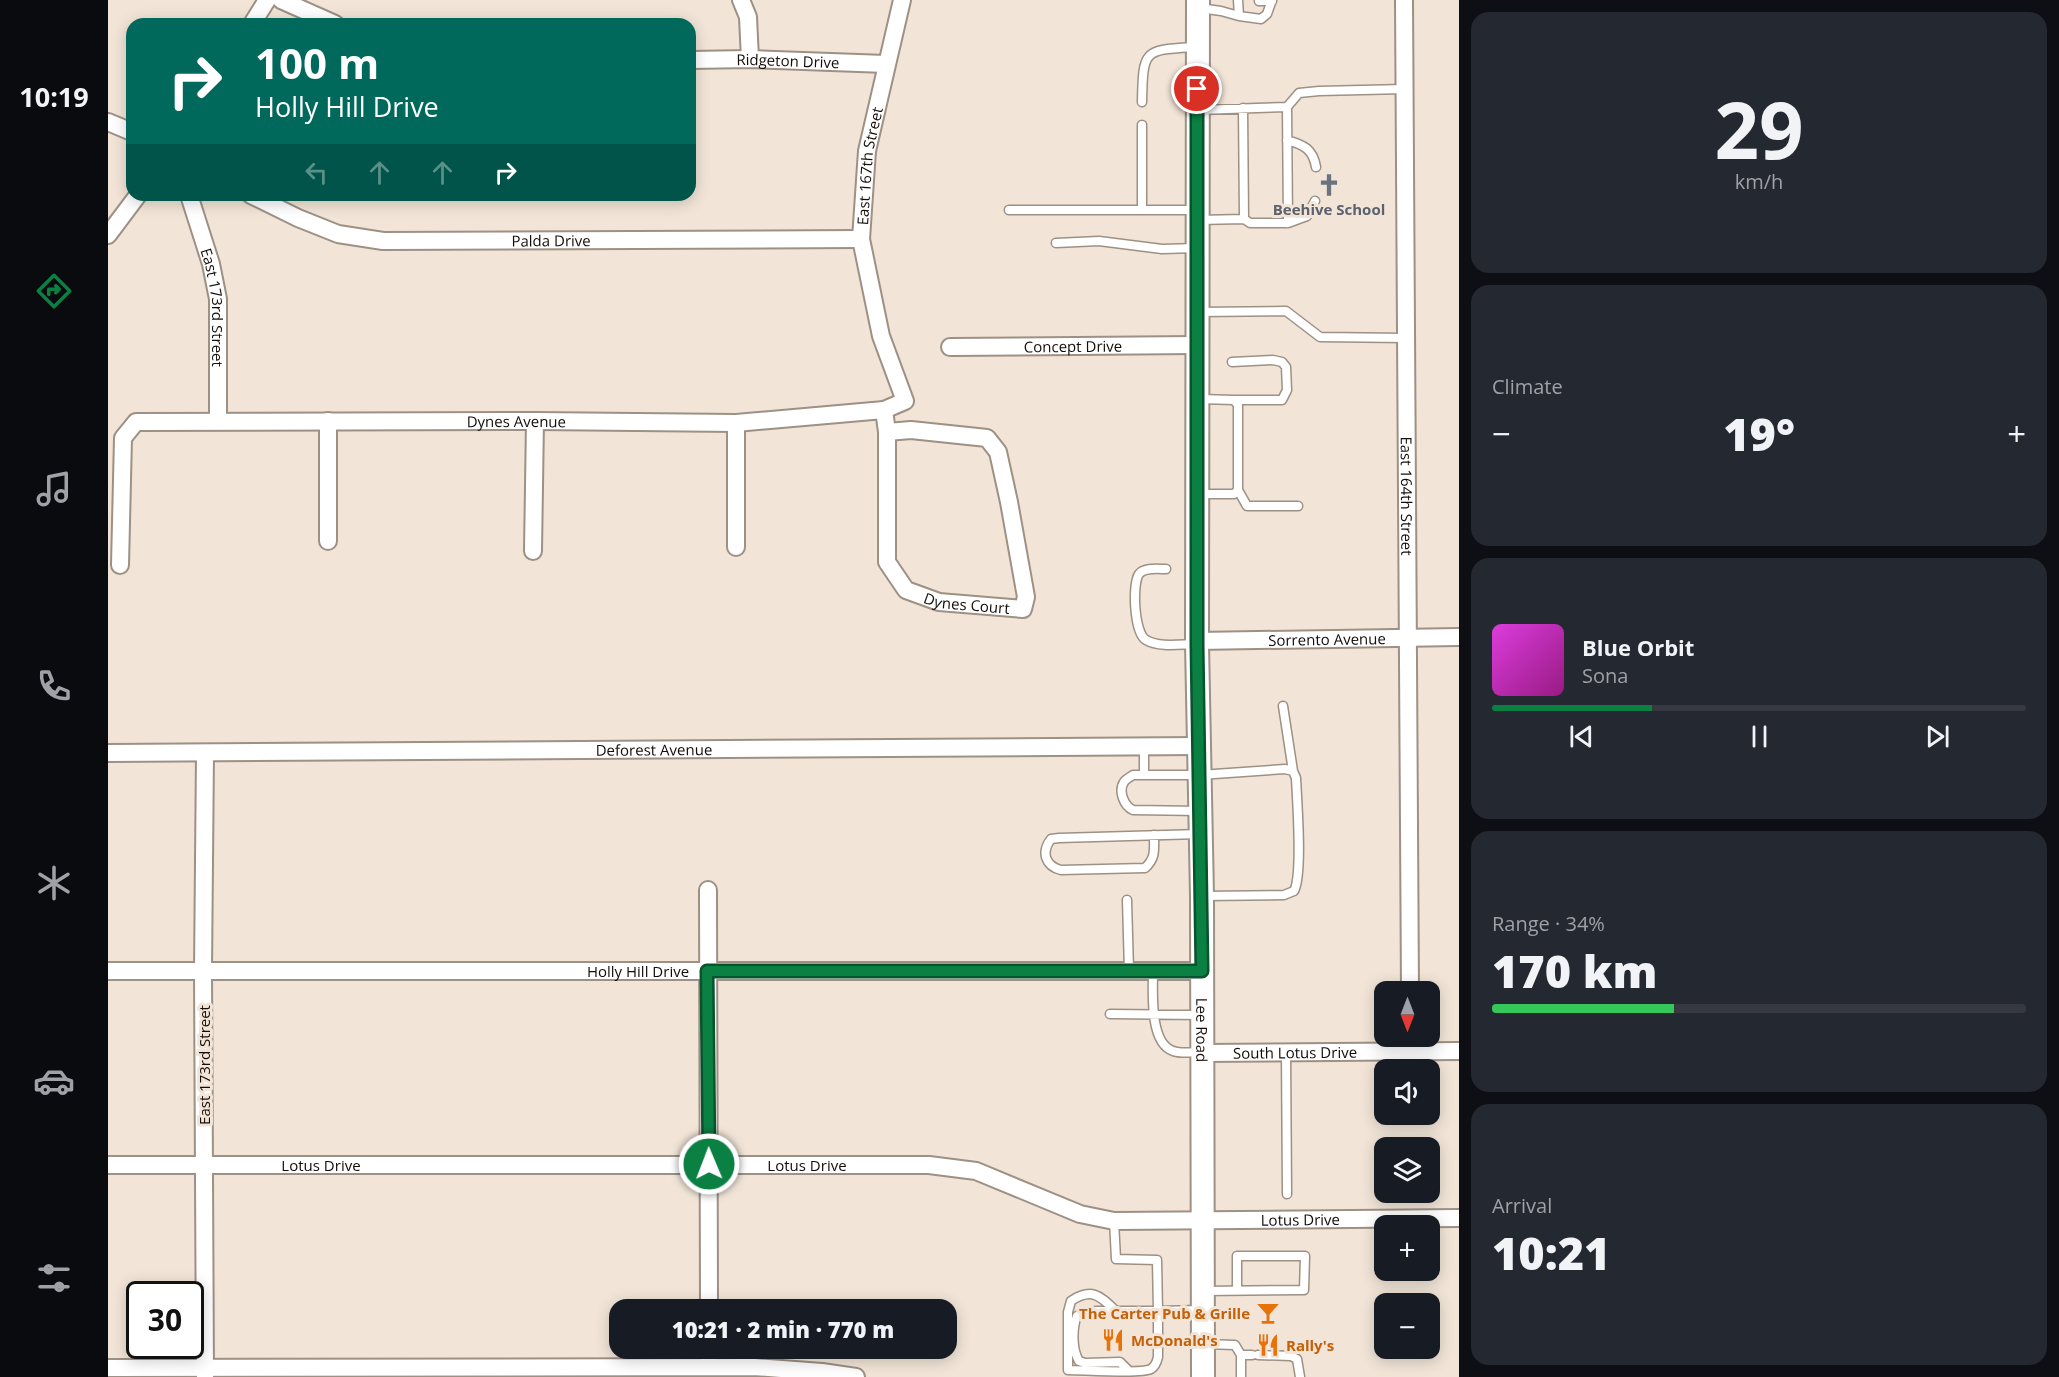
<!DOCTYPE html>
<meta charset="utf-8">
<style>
:root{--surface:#171b24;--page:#242831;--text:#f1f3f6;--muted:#9ea1a6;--line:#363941;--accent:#0b8043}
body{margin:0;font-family:"Open Sans",sans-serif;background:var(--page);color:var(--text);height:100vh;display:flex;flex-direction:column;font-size:22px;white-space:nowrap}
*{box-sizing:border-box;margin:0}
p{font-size:20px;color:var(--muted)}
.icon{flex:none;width:33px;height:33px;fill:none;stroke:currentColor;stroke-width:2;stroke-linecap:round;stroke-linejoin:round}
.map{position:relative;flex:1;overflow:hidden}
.drawer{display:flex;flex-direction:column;gap:12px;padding:12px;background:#0d0f14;width:600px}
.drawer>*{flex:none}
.hud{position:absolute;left:18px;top:18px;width:570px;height:183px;border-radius:18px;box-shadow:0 3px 15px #0003;background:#00695c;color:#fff;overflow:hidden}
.needle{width:39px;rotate:180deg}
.tools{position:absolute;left:1266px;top:981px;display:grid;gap:12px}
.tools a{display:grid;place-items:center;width:66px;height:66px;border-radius:12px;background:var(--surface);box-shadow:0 3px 15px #0003;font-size:30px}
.speed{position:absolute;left:18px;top:1281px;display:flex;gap:12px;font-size:30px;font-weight:700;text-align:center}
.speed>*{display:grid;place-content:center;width:78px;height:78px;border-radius:50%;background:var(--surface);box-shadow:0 3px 15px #0003;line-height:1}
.speed .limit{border:3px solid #111;border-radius:9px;background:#fff;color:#111}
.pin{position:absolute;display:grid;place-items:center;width:51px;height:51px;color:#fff;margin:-26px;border:3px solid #fff;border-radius:50%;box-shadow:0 2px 6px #0007}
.me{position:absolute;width:66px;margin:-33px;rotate:359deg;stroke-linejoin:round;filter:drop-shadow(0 0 4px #0008)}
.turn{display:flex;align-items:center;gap:21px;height:126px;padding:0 30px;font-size:27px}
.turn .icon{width:78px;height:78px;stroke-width:2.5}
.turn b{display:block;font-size:42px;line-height:51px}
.lanes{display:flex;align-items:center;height:57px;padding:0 30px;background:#0003;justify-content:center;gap:30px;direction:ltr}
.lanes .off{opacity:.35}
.big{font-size:45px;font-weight:800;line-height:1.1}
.drawer .widget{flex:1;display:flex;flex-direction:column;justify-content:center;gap:9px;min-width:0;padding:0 21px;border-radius:18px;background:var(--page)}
.drawer .dial{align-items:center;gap:0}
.dial b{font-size:78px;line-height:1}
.song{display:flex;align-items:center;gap:18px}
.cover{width:72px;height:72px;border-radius:9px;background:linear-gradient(135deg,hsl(300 70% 55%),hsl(310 70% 35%))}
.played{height:6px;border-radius:3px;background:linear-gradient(90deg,var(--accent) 30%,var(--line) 30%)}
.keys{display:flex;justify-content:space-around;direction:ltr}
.heat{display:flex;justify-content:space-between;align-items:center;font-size:33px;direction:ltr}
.charge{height:9px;border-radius:4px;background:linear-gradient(90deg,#34c759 34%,var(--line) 0)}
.trip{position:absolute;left:501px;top:1299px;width:348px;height:60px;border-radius:18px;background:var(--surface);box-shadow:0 3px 15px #0003;font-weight:800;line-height:60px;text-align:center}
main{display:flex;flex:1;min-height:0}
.tab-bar{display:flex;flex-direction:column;width:108px;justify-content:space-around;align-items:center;background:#090b0e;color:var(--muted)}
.tab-bar .icon{width:42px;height:42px}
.tab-bar .active{color:var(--accent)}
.tab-bar b{font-size:27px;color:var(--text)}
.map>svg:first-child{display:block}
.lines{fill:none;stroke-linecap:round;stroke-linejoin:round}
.lane-casing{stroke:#9d9084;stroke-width:11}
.street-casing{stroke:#9d9084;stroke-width:20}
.secondary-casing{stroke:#9d9084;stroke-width:26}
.lane{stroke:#fff;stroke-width:8}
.street{stroke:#fff;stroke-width:16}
.secondary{stroke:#fff;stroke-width:22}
.route-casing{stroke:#07532c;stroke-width:15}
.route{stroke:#0b8043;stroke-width:10}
.labels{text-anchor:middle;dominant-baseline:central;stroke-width:6;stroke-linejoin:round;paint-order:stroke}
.street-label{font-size:15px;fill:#120d09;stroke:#f2e5d8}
.worship-label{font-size:15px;font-weight:bold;fill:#5b616d;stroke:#f2e5d8}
.food-label{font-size:15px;font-weight:bold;fill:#c56008;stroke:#f2e5d8;text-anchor:start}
</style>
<main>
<nav class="tab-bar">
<b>10:19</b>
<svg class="icon active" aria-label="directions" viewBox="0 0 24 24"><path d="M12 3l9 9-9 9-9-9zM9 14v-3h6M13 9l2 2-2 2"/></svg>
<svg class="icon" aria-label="music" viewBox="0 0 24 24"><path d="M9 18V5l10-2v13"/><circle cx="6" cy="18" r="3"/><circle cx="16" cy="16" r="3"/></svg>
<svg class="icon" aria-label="phone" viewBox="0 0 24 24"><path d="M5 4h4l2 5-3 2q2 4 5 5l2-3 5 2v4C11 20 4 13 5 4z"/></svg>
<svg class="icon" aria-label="climate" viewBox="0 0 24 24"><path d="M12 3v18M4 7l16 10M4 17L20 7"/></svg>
<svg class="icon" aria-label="car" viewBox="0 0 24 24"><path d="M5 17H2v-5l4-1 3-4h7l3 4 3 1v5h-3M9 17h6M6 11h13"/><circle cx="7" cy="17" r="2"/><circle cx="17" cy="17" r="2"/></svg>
<svg class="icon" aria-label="filters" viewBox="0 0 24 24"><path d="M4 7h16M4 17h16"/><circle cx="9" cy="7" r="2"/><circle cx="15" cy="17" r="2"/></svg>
</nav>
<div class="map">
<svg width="1351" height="1377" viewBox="0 0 1351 1377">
<rect width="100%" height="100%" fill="#f2e5d8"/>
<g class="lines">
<g class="lane-casing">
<path id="lane" d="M1130,0l1,16
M1151,1h13
M1091,8l22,3 18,5 22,3 6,-5 5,-14
M1034,102c1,-54 2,-52 55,-55
M1135,108l1,111 6,4h38l-1,-116 12,-14 20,-2 86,-2
M1090,110l89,-3
M1034,125v85h55
M1179,140c17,5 26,9 29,27
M901,210h133
M1090,220l46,-1
M1180,223l19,-7 8,-15
M948,243l43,-2 63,8 35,-1
M1090,312l88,-1 34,26 86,1
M1124,362l41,-2 9,2 4,5 1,23 -5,10h-48
M1130,490l9,16h51
M1090,494h36l4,-4v-85l-4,-5 -34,-1
M1058,569c-8,0 -22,-2 -27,5 -7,10 -5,59 7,66 14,8 35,4 51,4
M1175,706l10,65
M1036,746v29
M1092,811l-67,-1c-9,-4 -15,-19 -9,-28 2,-3 6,-5 9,-7h67l85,-6 8,2 3,7c1,23 7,96 -2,113l-10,4 -81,1
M1046,835c0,15 2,23 -9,33l-84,2c-16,-4 -20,-18 -10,-31l8,-1 141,-4
M1019,900l2,71
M1045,971c0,20 -4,72 20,80 8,3 20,1 29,1
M1002,1014l92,1
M1178,1052l1,142
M1006,1221l2,38 41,1 1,51 43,-1
M1095,1291l101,-1 1,-34h-68v34
M1008,1311c-16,-15 -24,-24 -45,-10l-3,11v58c15,0 73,4 83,-1 5,-3 6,-8 7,-12v-46h-61l-10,1 -10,4c-5,12 -5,34 2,45l6,2 35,-1 9,9
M1096,1344l31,1 6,10h11
M1133,1355v22
M1150,1355l33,1 6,3 3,18"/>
</g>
<g class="street-casing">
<g id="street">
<path d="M173,0l54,24"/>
<path d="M633,0l7,17 2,42"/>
<path id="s1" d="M1296,0l6,992"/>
<path d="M144,24l15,-24"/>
<path id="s2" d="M582,60l60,-1 136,5"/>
<path d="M0,122l24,10"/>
<path id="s3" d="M81,195l22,69 7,35v122"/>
<path id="s4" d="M143,195l47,23 40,16 45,7 478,-2"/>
<path d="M0,235l30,-40"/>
<path id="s5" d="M842,347l247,-2"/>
<path id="s6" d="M776,410l3,22v130l19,28 33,12 84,7 3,-12 -17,-95 -11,-50 -11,-14 -76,-8 -24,2"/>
<path d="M628,423v124"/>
<path d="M220,541v-120"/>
<path d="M425,551l2,-130"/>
<path id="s7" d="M12,565l3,-127 13,-16 399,-1 201,2 148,-13 21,-9 -24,-65 -20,-97 6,-88 35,-151"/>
<path id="s8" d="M1089,641l262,-4"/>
<path id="s9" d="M0,753l1092,-7"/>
<path d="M600,890l1,420"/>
<path id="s10" d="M0,971h1094"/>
<path d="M1302,1036v16"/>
<path id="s11" d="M1094,1053l257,-2"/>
<path id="s12" d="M0,1165h821l47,6 104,43 34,7 345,-3"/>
<path d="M601,1348v19"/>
<path d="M0,1368l646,-1 68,5 34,5"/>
<path d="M97,1377l-2,-406 2,-218"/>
</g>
</g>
<g class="secondary-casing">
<g id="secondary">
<path id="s13" d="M1090,0l-1,644 5,252 1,481"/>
</g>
</g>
<use href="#lane" class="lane"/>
<use href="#street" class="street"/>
<use href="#secondary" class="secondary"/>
</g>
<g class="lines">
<g class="route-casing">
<path id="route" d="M601,1164l-2,-193h495l-5,-327v-555"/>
</g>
<use href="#route" class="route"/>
</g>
<defs>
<g id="church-bare" transform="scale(1.8)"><path d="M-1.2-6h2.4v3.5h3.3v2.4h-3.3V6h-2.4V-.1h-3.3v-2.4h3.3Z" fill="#6b7280" stroke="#f2e5d8" stroke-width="2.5" paint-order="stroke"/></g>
<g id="bar-bare" transform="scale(1.8)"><path d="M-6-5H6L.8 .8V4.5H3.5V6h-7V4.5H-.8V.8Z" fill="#e8710a" stroke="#f2e5d8" stroke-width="2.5" paint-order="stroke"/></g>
<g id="restaurant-bare" transform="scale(1.8)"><path d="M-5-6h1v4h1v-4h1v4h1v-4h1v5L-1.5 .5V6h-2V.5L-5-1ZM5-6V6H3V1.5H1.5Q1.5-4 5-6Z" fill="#e8710a" stroke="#f2e5d8" stroke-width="2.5" paint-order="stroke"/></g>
</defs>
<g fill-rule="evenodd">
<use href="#church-bare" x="1221" y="185"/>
<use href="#bar-bare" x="1160" y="1313"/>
<use href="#restaurant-bare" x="1005" y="1340"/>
<use href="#restaurant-bare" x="1160" y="1345"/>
</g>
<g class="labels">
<g class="street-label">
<text stroke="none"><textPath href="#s2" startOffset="98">Ridgeton Drive</textPath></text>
<text stroke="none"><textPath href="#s7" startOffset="1161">East 167th Street</textPath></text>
<text stroke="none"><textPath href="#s4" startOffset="309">Palda Drive</textPath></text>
<text stroke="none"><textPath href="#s3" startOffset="116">East 173rd Street</textPath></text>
<text stroke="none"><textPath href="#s5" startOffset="123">Concept Drive</textPath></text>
<text stroke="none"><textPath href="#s7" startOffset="528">Dynes Avenue</textPath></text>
<text stroke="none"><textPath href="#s1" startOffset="496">East 164th Street</textPath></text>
<text stroke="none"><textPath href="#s6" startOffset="249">Dynes Court</textPath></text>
<text stroke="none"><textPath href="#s8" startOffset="130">Sorrento Avenue</textPath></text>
<text stroke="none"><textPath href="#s9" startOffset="546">Deforest Avenue</textPath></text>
<text stroke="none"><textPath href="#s10" startOffset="530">Holly Hill Drive</textPath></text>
<text stroke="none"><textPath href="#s13" startOffset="1030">Lee Road</textPath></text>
<text stroke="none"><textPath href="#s11" startOffset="93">South Lotus Drive</textPath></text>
<text transform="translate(96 1065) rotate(-90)">East 173rd Street</text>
<text stroke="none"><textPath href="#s12" startOffset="213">Lotus Drive</textPath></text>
<text stroke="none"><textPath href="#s12" startOffset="699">Lotus Drive</textPath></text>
<text stroke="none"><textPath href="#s12" startOffset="1202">Lotus Drive</textPath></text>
</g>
<g class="worship-label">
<text x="1221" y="209">Beehive School</text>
</g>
<g class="food-label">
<text x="1142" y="1313" text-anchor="end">The Carter Pub &amp; Grille</text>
<text x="1023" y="1340">McDonald's</text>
<text x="1178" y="1345">Rally's</text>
</g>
</g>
</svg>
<div class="tools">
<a><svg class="needle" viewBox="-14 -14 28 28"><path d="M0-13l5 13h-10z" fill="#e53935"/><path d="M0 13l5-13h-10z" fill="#9ea1a6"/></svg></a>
<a><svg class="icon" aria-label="sound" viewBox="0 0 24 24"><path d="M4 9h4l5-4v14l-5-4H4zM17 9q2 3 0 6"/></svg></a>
<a><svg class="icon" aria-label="layers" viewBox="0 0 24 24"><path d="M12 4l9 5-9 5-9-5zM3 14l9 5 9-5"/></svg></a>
<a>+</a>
<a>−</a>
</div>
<div class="speed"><div class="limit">30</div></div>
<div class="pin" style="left:1089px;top:89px;background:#d93025"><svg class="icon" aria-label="arrive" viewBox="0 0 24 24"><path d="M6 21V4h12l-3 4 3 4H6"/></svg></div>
<svg class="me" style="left:601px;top:1164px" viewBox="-20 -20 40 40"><circle r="17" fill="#0b8043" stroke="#fff" stroke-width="3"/><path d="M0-11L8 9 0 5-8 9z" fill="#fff"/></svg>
<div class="trip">10:21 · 2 min · 770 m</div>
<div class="hud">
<div class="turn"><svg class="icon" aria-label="right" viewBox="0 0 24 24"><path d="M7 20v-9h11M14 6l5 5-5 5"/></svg><div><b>100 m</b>Holly Hill Drive</div></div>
<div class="lanes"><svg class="icon off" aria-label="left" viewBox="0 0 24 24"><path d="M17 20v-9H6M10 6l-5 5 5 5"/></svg><svg class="icon off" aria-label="ahead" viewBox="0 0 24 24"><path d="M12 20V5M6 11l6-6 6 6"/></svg><svg class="icon off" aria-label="ahead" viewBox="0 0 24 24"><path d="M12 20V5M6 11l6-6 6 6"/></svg><svg class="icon" aria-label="right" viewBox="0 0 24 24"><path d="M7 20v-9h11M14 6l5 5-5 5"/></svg></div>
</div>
</div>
<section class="drawer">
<div class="widget dial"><b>29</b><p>km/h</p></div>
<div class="widget"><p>Climate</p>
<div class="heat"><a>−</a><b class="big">19°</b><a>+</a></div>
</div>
<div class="widget">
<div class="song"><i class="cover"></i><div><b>Blue Orbit</b><p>Sona</p></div></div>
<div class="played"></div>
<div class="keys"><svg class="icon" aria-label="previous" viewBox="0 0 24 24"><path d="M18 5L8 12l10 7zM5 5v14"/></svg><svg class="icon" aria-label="pause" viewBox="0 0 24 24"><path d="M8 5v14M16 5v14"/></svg><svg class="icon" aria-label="next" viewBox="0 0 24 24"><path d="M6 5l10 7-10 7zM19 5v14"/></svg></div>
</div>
<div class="widget"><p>Range · 34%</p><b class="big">170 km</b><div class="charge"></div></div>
<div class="widget"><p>Arrival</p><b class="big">10:21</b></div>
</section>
</main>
